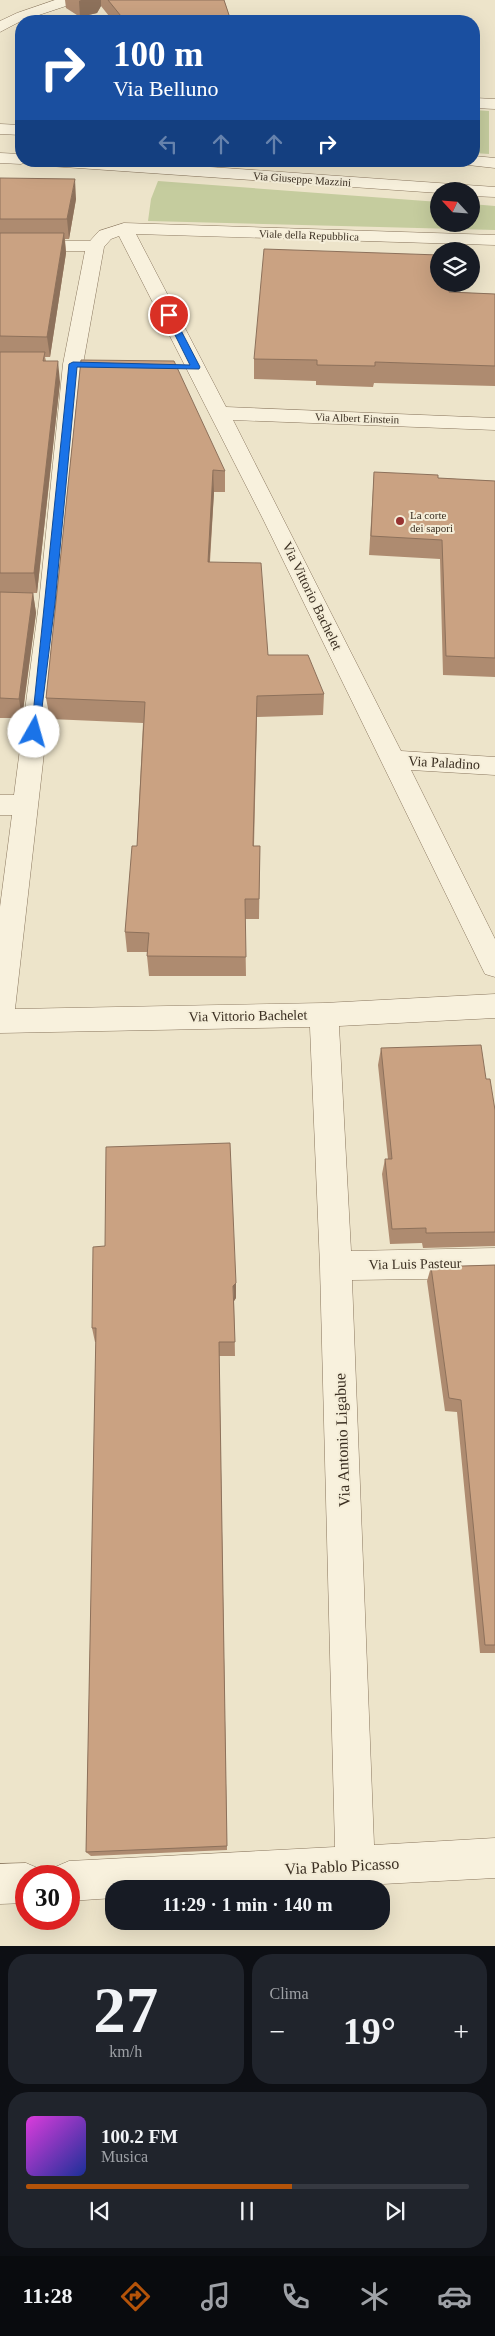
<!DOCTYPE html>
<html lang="it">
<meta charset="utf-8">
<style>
:root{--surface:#171b24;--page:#20242c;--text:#f1f3f6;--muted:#9ea1a6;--line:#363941;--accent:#b45309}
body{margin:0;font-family:"Times New Roman",serif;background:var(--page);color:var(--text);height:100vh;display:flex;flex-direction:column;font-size:19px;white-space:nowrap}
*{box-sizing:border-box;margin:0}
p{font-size:16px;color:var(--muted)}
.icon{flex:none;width:28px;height:28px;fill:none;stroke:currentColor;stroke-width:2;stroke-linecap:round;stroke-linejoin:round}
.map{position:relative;height:1946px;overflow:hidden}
.side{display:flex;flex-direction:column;gap:8px;padding:8px;background:#0d0f14;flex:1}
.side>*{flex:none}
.banner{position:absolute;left:15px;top:15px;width:465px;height:152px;border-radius:20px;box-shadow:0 5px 20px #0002;background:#1a4fa0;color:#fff;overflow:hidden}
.needle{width:32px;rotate:296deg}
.tools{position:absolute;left:430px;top:182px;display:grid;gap:10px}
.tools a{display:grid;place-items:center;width:50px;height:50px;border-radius:50%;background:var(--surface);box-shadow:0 5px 20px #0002;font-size:25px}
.speed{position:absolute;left:15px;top:1865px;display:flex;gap:10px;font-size:25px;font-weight:700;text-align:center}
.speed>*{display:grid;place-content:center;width:65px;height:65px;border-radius:50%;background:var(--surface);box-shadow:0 5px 20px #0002;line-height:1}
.speed .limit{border:8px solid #d22;background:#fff;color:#111}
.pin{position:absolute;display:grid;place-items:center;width:42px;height:42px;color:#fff;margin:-21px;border:2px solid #fff;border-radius:50%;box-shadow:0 1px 5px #0007}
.me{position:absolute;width:55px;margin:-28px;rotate:7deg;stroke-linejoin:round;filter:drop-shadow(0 0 4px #0008)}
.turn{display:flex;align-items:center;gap:18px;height:105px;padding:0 15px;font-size:22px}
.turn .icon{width:65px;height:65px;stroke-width:2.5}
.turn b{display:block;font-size:35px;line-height:42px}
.lanes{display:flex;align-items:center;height:48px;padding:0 15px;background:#0003;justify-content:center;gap:25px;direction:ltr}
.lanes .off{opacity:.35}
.big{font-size:38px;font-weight:700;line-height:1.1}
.side .tile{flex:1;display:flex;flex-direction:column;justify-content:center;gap:8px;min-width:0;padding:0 18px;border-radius:20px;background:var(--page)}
.side .dial{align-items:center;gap:0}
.dial b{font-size:65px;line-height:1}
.song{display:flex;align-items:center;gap:15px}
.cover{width:60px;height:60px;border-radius:8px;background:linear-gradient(135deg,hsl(300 70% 55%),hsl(230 70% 35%))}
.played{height:5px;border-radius:2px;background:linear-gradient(90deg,var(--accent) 60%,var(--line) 60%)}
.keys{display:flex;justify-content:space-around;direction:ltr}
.heat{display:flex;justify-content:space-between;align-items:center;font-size:28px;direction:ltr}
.side .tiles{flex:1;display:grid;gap:8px;grid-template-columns:1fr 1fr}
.tile:last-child{grid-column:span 2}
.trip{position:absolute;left:105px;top:1880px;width:285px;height:50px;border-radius:20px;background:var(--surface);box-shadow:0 5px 20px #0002;font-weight:700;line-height:50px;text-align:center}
.menu{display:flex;height:80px;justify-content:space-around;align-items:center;background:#090b0e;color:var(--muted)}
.menu .icon{width:35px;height:35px}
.menu .on{color:var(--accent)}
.menu b{font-size:22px;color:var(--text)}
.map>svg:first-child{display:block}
.green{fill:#c5cc9e}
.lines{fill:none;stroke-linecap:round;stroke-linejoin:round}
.minor-casing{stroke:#8a775f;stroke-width:1}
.minor{fill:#f8f1dd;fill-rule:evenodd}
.wall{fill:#ae8b70}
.shaded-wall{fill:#8d715b}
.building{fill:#caa282;stroke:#8d715b}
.route{fill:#1a73e8;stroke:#114b97}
.poi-dot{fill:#973331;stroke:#f5eed9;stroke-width:2}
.labels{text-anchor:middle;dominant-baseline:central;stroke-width:4;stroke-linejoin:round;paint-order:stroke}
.far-street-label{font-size:11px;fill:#3b2f22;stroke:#f5eed9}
.far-poi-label{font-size:11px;fill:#3b2f22;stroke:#f5eed9;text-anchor:start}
.street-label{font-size:14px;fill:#3b2f22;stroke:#f5eed9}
.near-street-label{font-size:16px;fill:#3b2f22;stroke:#f5eed9}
</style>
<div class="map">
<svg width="495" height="1946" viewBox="0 0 495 1946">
<rect width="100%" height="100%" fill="#ede4ca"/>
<path class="green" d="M474,110l15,1v43l-15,-1z
M158,181l281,21v22h32v-20l24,2v24l-347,-9 3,-22z"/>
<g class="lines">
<g class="minor-casing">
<path id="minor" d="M55,0h22l-2,3 -54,18 -21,11v-11l17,-8z
M474,98l21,1v10l-21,-1z
M0,124l21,1v10l-21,-1z
M0,153l21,1v7h7l-7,3 -21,-1z
M474,156l21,2v10l-27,-3 -2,-4h8z
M41,161h84l370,26v10l-24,-1v-5h-32v2l-390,-27z
M124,223l371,12v10l-359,-11 90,173 269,11v12l-262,-10 168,331 94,6v18l-84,-5 84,169v38l-10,-3 -4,-8 -218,-447 -144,-283 -8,3 -7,8 -21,117 -22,239 -46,406 309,-6 171,-9v24l-156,8 12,225 144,-3v30l-143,2 22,565 121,-7v40l-206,11h-175v9l-45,3v-25h-18l4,-9 14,-6 266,-14 -15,-581 -10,-239 -310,6v-126l12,-92h-12v-20h14l25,-192 24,-239 22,-113h-85v-10h90l9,-10z
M26,1863l14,6 3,7h-17v27l-26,1v-40z"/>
</g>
<use href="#minor" class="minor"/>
</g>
<path class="wall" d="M65,0h159l7,21h-118l-12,-15 -4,7 -17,4 -14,-9z
M0,178l76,21 -7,40h-4l1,14 -16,104h-5l1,4 14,21 -23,211h-4l3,20 -14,105h-22z
M449,292l46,2v92l-121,-3 -1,4 -57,-2v-4l-62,-2v-20z
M81,360l144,111v21h-11l-4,70 58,93 56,39 -1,21 -66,2 -3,129h6l-1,73h-14l1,57h-97l-2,-20v-4h-20l-2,-20 12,-86 6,-123 -93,-4 -4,-21z
M374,472l64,6 57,3v196l-52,-2 -3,-116 -71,-4z
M381,1048l105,31 9,31v136l-72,2 -1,-5 -32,1 -8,-70 3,-15h3l-10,-94z
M495,1265v388h-15l-23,-241 -12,-1 -18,-130 4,-14z
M236,1298l-2,3 1,55h-16l8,494 -136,6 -5,-4 10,-510h-1l-3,-14z"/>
<path class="shaded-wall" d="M81,0h20v6l-4,7 -17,4 -1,-16z
M75,179l1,20 -7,40 -2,-20z
M64,233l2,20 -16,104 -3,-20z
M58,361l2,21 -23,211 -3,-20z
M213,470l1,22 -6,92v-22z
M33,593l3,20 -14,105 -3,-19z
M236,1283v15l-2,3 -1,-15z
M219,1342v14l8,494v-4z"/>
<path class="building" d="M108,0h116l7,21h-106z
M0,178l75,1 -8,40h-67z
M0,233h64l-17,104 -47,-1z
M264,249l175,6v29h10v8l46,2v72l-120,-4v4l-58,-1v-5l-63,-1z
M0,352h45l-2,9h15l-24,212h-34z
M81,360l93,1 51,110 -12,-1 -5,92 53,1 7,92h40l16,39 -67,2 -4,150h7l-1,53h-14l1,58 -99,-1 2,-23 -24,-1 7,-86h5l8,-144 -99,-4z
M374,472l64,3v3l57,3v177l-49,-2 -4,-116 -71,-4z
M0,592l33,1 -14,106 -19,-1z
M481,1045l5,34h4l5,31v122l-69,1v-5l-34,1 -7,-70h7l-11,-111z
M230,1143l6,140 -3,3 2,56h-16l8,504 -141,6 10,-524h-4l1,-81 12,-1 1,-99z
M495,1265v380h-10l-24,-245 -12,-2 -18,-131z"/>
<path class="route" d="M169,313l4,2 27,52 -1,2 -122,-2 -22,236 -16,129 -5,3 -3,-1 38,-370 4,-2 117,3 -25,-50z"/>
<circle class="poi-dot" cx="400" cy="521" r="5"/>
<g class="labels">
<g class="far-street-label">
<text transform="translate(302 179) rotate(4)">Via Giuseppe Mazzini</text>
<text transform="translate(309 235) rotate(2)">Viale della Repubblica</text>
<text transform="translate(357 418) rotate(2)">Via Albert Einstein</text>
</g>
<g class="far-poi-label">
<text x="410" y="515">La corte<tspan x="410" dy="13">dei sapori</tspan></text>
</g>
<g class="street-label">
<text transform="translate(312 596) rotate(64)">Via Vittorio Bachelet</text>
<text transform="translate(444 763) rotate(3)">Via Paladino</text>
<text transform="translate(248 1016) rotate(-1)">Via Vittorio Bachelet</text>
<text transform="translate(415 1264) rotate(-1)">Via Luis Pasteur</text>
</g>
<g class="near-street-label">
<text transform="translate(342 1440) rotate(-92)">Via Antonio Ligabue</text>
<text transform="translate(342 1866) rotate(-3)">Via Pablo Picasso</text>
</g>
</g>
</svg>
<div class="tools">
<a><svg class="needle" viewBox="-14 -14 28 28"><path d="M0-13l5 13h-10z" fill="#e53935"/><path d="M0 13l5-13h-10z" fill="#9ea1a6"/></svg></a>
<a><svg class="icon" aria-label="layers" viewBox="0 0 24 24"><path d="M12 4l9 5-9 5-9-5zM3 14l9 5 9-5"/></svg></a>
</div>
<div class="speed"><div class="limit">30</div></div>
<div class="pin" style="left:169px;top:315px;background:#d93025"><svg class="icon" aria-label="arrive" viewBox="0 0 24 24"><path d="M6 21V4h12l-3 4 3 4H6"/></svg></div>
<svg class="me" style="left:34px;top:732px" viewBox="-20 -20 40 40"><circle r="19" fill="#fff"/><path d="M0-13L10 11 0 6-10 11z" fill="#1a73e8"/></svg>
<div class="trip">11:29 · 1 min · 140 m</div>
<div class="banner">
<div class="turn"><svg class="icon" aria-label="right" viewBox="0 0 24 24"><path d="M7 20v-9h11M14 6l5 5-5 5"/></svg><div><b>100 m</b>Via Belluno</div></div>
<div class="lanes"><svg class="icon off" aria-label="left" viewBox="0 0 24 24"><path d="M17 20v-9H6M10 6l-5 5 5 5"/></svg><svg class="icon off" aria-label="ahead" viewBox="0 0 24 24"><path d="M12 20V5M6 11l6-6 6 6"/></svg><svg class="icon off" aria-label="ahead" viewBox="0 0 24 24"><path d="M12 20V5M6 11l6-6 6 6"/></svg><svg class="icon" aria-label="right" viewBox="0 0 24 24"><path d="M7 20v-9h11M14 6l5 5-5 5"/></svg></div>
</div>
</div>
<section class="side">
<div class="tiles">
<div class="tile dial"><b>27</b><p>km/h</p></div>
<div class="tile"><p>Clima</p>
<div class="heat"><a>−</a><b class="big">19°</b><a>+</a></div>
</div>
<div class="tile">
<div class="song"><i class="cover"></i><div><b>100.2 FM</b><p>Musica</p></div></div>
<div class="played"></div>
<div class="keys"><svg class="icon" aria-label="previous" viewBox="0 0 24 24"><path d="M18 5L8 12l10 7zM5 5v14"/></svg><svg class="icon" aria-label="pause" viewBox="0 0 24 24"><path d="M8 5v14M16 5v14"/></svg><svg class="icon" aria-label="next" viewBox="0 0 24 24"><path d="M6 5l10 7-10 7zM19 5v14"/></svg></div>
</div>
</div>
</section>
<nav class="menu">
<b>11:28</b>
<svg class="icon on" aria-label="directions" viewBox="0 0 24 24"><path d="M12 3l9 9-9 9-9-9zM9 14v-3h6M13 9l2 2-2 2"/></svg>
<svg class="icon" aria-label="music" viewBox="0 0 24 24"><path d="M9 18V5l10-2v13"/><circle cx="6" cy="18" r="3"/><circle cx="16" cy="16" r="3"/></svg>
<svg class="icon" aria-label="phone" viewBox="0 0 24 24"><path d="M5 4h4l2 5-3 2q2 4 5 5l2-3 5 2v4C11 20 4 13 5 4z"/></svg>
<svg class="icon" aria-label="climate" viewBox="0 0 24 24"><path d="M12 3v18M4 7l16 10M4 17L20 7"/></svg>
<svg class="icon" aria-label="car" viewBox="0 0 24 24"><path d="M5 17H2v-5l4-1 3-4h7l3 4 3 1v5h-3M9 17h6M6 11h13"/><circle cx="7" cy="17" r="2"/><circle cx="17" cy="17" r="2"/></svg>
</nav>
